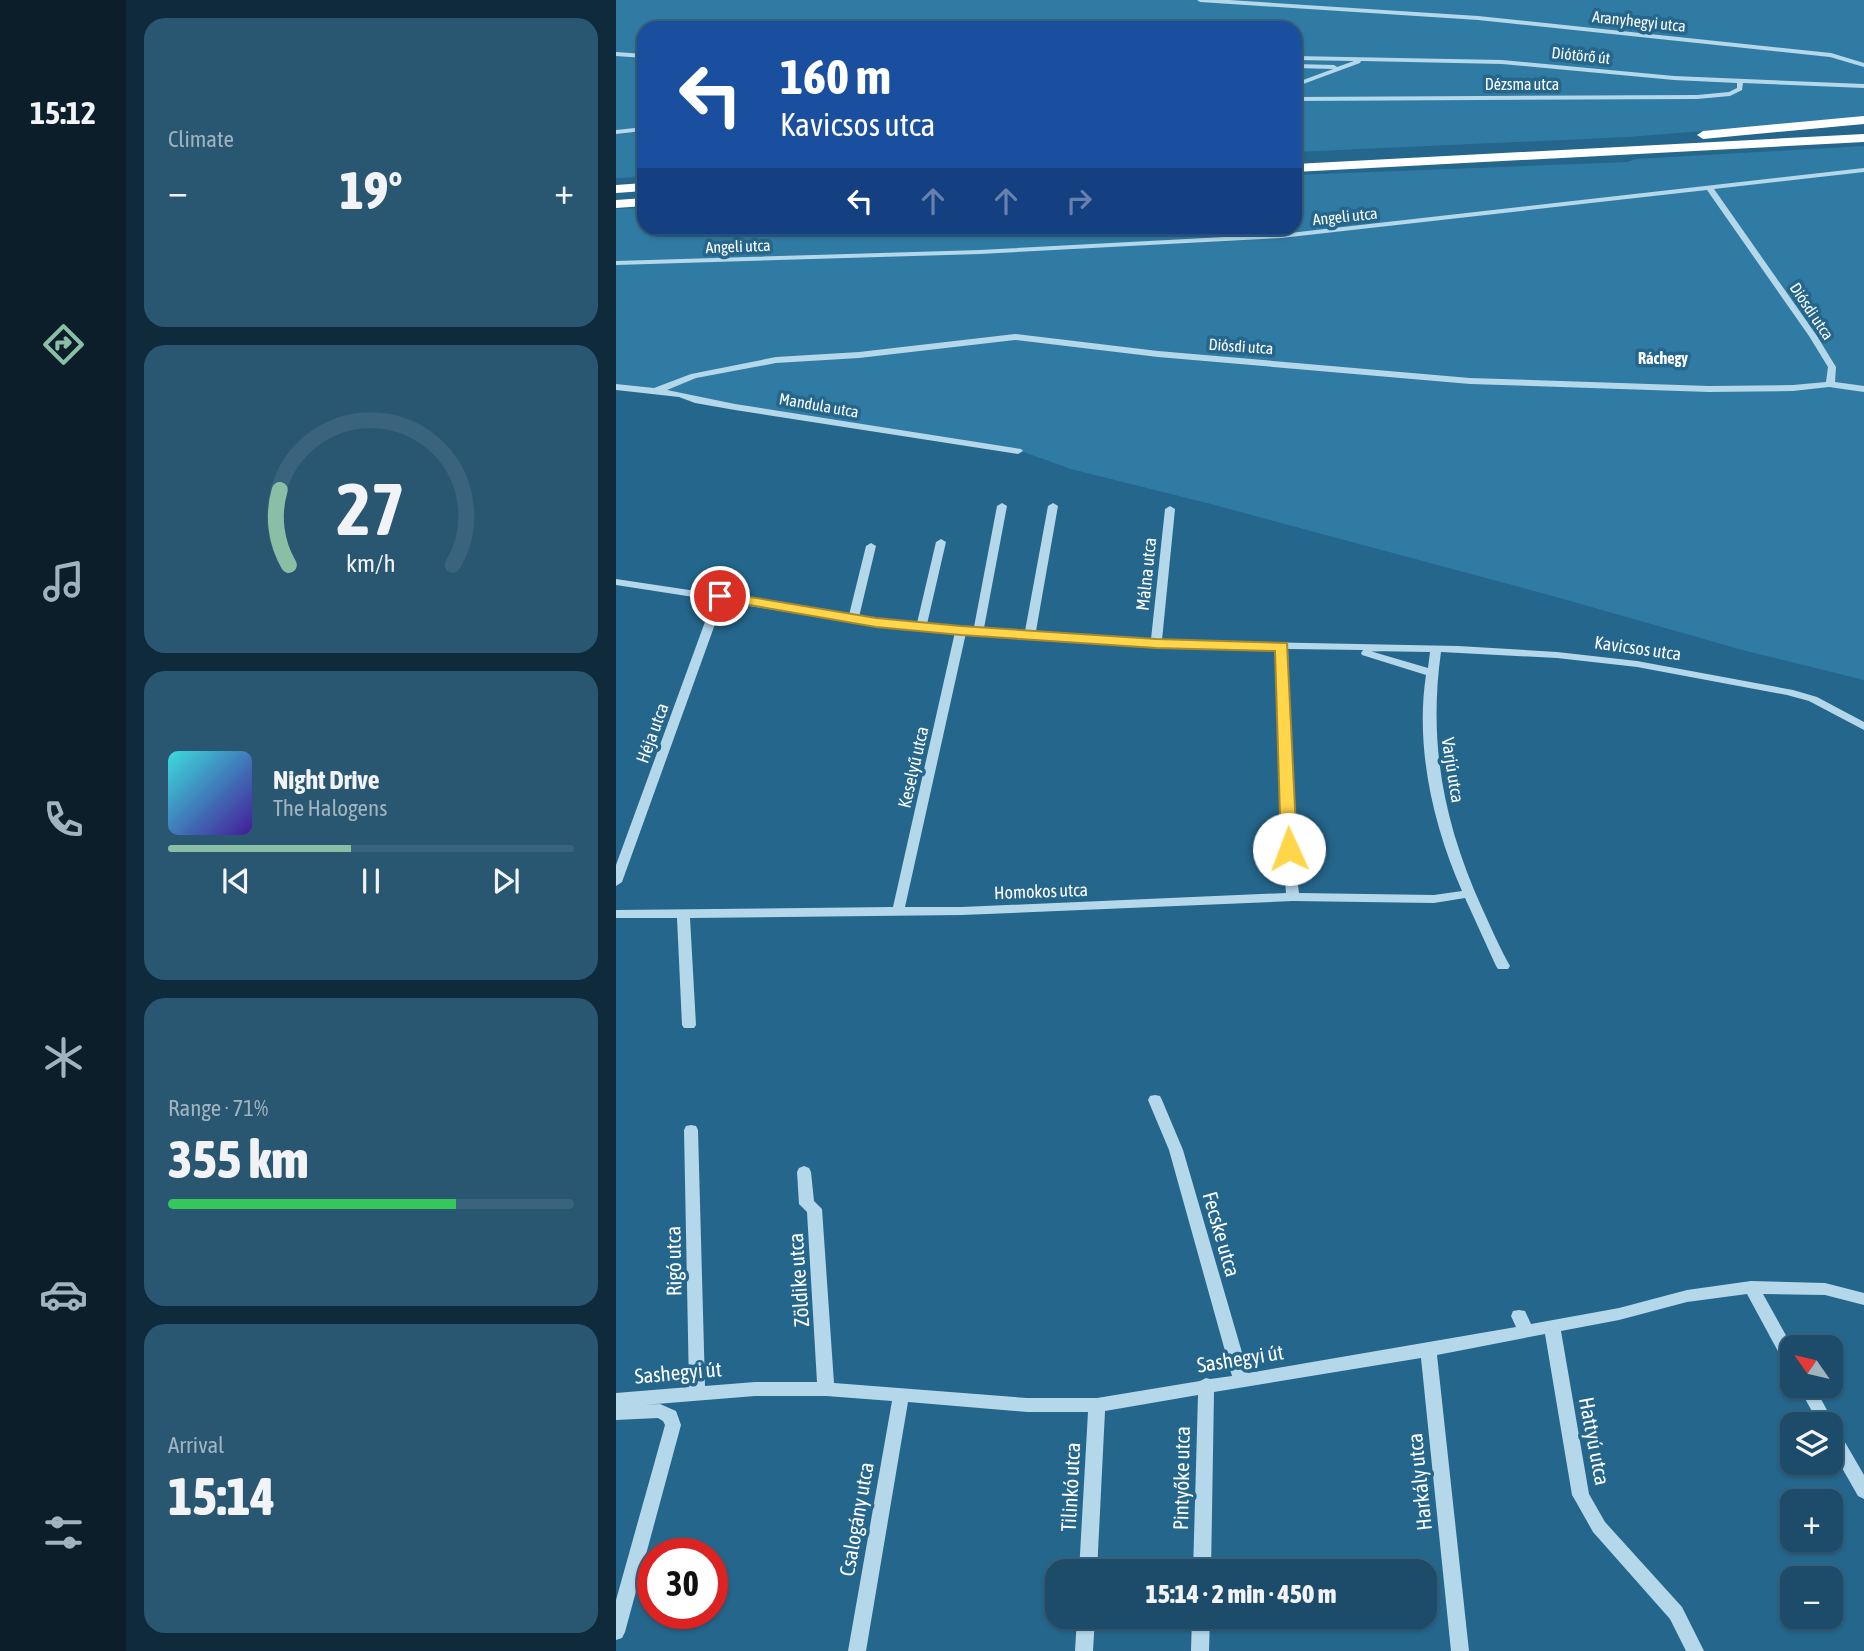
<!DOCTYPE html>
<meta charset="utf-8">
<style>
:root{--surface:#1c4c69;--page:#295671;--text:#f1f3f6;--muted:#a0b4c0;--line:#3a637d;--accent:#8abfa5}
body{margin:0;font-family:"Asap Condensed",sans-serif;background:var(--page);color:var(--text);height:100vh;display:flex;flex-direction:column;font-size:26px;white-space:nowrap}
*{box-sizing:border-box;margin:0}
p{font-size:23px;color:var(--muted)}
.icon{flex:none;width:38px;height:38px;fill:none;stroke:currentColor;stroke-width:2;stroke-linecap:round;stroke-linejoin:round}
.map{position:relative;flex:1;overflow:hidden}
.drawer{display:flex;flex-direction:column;gap:18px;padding:18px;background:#0f2a3a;width:490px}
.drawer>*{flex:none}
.hud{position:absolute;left:21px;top:21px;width:665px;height:214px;border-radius:21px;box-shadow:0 2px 5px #0004,0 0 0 2px var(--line);background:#1a4fa0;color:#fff;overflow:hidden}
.needle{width:46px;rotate:304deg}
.fabs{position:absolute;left:1164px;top:1335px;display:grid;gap:14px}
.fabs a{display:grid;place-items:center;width:63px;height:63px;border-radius:14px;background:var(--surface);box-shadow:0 2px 5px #0004,0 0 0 2px var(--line);font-size:35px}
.speed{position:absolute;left:21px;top:1538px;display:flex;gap:14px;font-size:35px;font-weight:700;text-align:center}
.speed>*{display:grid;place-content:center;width:91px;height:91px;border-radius:50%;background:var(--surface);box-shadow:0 2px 5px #0004,0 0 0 2px var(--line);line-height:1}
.speed .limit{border:10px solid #d22;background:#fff;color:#111}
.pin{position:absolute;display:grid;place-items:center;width:60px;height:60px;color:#fff;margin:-30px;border:4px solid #fff;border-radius:50%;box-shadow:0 2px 7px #0007}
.me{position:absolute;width:77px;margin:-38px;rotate:358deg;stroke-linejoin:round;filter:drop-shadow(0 0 5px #0008)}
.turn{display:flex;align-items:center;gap:24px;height:147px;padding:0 28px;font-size:32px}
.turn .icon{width:91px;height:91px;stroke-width:2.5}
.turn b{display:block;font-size:49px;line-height:60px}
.lanes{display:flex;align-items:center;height:66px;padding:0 28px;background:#0003;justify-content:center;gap:35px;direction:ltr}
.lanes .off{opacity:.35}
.big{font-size:52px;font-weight:800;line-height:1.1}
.drawer .tile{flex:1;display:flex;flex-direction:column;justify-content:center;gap:10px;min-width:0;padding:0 24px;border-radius:21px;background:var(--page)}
.drawer .dial{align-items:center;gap:0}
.dial svg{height:182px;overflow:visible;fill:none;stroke:var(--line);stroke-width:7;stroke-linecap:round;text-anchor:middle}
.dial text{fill:var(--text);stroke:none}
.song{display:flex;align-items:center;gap:21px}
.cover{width:84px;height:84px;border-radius:10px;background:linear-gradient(135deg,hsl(180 70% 55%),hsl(260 70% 35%))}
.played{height:7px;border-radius:4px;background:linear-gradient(90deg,var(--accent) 45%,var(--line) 45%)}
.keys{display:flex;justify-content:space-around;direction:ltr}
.heat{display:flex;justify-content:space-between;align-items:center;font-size:38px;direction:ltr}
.charge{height:10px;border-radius:5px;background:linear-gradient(90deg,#34c759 71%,var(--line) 0)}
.trip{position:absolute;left:429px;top:1559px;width:392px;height:70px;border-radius:21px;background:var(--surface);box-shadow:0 2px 5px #0004,0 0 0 2px var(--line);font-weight:800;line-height:70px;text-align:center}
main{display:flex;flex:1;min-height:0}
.dock{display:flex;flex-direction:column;width:126px;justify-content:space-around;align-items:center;background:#0b1e2a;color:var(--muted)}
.dock .icon{width:49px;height:49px}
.dock .active{color:var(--accent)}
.dock b{font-size:32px;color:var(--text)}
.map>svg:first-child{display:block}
.green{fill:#307ba4}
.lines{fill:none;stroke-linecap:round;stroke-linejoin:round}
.minor{fill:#b4d7ea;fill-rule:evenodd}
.highway{fill:#fff;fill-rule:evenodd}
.route{fill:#ffd54a;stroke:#a68a30;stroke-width:2}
.labels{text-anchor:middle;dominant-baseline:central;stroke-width:7;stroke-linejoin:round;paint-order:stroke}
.far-street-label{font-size:16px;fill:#fff;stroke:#25668c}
.far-neighbourhood-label{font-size:16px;font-weight:bold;fill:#fff;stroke:#25668c}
.street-label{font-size:18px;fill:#fff;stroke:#25668c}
.near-street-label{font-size:21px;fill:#fff;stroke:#25668c}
</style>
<main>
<nav class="dock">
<b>15:12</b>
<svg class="icon active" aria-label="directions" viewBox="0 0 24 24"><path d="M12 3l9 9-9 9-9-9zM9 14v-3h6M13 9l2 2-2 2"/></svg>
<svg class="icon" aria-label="music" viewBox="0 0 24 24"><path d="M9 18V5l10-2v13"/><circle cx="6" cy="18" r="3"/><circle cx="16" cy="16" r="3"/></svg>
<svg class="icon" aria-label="phone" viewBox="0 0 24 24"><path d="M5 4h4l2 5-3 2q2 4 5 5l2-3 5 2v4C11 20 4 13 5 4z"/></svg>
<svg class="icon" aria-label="climate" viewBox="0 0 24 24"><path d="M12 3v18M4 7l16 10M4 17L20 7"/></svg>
<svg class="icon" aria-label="car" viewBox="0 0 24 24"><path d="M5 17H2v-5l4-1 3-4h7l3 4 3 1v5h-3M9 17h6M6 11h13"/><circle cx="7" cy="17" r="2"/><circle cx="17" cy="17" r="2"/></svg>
<svg class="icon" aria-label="filters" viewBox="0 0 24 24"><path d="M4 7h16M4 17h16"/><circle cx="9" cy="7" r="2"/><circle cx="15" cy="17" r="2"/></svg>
</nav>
<section class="drawer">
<div class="tile"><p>Climate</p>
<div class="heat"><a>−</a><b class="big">19°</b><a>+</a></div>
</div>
<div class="tile dial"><svg viewBox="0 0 100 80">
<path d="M14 69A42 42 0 1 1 86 69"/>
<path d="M14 69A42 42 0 0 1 10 36" stroke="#8abfa5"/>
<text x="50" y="56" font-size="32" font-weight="700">27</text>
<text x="50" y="72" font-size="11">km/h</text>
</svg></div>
<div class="tile">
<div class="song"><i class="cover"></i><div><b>Night Drive</b><p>The Halogens</p></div></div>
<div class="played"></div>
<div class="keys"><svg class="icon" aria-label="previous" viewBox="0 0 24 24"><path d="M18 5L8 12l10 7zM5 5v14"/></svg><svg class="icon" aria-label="pause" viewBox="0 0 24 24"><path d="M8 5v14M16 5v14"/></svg><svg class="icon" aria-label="next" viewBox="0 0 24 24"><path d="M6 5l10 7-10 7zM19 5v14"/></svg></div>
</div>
<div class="tile"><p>Range · 71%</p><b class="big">355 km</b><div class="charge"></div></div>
<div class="tile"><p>Arrival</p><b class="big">15:14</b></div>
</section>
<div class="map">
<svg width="1248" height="1651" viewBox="0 0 1248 1651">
<rect width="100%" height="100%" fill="#25668c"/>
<path class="green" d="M0,0h1248v118l-236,19 -333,15v-124h-651v101l-28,2z
M28,132v45l-28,1v-44z
M1248,146v534l-118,-29 -186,-53 -349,-94 -140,-35 -50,-18 -405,-64v-178l28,-1v20h651v-53l333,-13 8,-3z"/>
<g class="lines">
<path class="minor" d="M581,0h32l249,16 353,37 33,10v4l-34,-10 -352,-37 -278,-18z
M0,52l28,2v4l-28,-2z
M679,56l207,4 172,16 190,8v4l-121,-5 -1,7 -12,6 -33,3 -402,2v-4l402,-2 32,-3 8,-4v-5l-63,-3 -172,-16 -141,-3 -1,2 -65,24v-4l38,-14 -38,-1v-4l39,1 3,2 17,-6 -59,-1z
M28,127v4l-28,3v-4z
M1248,168v4l-150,17 103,147 19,31 -1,15 29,4v6l-35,-5 -36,4 -84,1 -239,-8 -312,-27 -143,-17 -156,18 -83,5 -80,15 -29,12 68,14 286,45 2,2 -5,3 -283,-44 -40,-7 -16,-6 -63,-7v-6l38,4 37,-14 85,-17 83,-5 156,-18 143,17 312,27 239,8 84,-1 33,-3 2,-15 -19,-31 -102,-146 -426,48 -301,16 -364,11v-4l364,-11 301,-16z
M386,503l5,3 -23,122 41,3 23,-125 5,-3 5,3 -22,125 115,8 14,-130 5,-3 5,3 -13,131 296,6 99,6 80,9 156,29 24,7 47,25v8l-55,-29 -22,-6 -150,-28 -80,-9 -116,-6c-13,92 3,172 41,256 9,19 17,39 28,58l-2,3h-10l-2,-3 -31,-68 -31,5 -141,-2 -331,14 -272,3 6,107 -2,3h-10l-2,-3 -5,-107h-61v-8l277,-3 62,-275 -69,-5 -163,-25 -101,280 -6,4v-21l97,-265 -97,-15v-6l100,15 4,-1 5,3 124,19 17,-69 5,-3 5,3 -17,71 58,6 19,-81 5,-3 5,3 -19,82 47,3 23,-121zM350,633l190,13 121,3 7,221 2,23 -324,14h-57zM672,649l75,1 -2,3 1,2 64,20c-11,72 7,150 36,216l-28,4 -135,-2 -3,-23zM753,651l61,1 -2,16 -58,-17z
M539,1095l5,1 2,4 21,50 65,223 268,-46 -5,-11 2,-5 6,-1 6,1 6,13 88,-16 68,-18 64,-9 74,2 39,10v12l-39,-10 -62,-1 30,54 -1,20 -6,-2 -39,-72 -60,8 -68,18 -58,11 28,163 16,28 77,85 22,44h-18l-16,-32 -77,-87 -18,-32 -3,-5 -27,-161 -108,21 32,296h-18l-30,-293 -207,34 -3,180h-18l5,-177 -93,16 -8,161h-18l9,-160h-61l-119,-10 -42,249h-18l44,-250 -66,-5h-71l-111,9 16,-1 16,7 5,14 -56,207 -3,6 -6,2v-40l49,-175 -2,-4 -5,-3 -42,2v-27l73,-6 -5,-257 2,-4 5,-1 5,1 2,4 7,256 50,-4h62l-10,-170 -8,-8 -2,-32 2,-4 5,-2 5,2 2,4 3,29 8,8 12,174 193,15h70l103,-17 6,-3 4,1 22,-3 -63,-226 -21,-50 2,-4z
M1182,1386h16l21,39 29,50v24l-6,-3 -28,-49v-23h-11z
M461,1617h18l-2,34h-18z
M576,1617h18l-1,34h-18z"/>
<path class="highway" d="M1248,116v8l-161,15 -6,-4 6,-4z
M1248,134v8l-569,30v-8z
M28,183v8l-28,2v-8z
M28,198v8l-28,2v-8z"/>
</g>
<path class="route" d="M104,592l156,26 85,8 195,13 131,4 10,206 -8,5 -8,-5 -6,-198 -119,-3 -195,-13 -85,-8 -161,-28v-6z"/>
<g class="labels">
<g class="far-street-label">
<text transform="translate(1023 21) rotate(6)">Aranyhegyi utca</text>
<text transform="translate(965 55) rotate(6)">Diótörő út</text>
<text x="906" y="84">Dézsma utca</text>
<text transform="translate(729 216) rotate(-6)">Angeli utca</text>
<text transform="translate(122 246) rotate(-2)">Angeli utca</text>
<text transform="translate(1196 311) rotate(56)">Diósdi utca</text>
<text transform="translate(625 346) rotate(4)">Diósdi utca</text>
<text transform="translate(203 405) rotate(10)">Mandula utca</text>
</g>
<g class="far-neighbourhood-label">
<text x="1047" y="358">Ráchegy</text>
</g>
<g class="street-label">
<text transform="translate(530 574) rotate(-84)">Málna utca</text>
<text transform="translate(1022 648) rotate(8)">Kavicsos utca</text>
<text transform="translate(36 733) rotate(-70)">Héja utca</text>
<text transform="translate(297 767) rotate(-77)">Keselyű utca</text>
<text transform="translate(837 770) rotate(81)">Varjú utca</text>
<text transform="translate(425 891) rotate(-2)">Homokos utca</text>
</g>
<g class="near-street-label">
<text transform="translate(606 1234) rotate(74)">Fecske utca</text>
<text transform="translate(57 1261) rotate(-91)">Rigó utca</text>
<text transform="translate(182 1280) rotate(-94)">Zöldike utca</text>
<text transform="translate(624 1358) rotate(-9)">Sashegyi út</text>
<text transform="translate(62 1372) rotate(-5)">Sashegyi út</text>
<text transform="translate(979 1441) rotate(79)">Hattyú utca</text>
<text transform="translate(565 1478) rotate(-89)">Pintyőke utca</text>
<text transform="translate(803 1482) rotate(-96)">Harkály utca</text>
<text transform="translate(454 1487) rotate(-87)">Tilinkó utca</text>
<text transform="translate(240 1519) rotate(-80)">Csalogány utca</text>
</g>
</g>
</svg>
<div class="fabs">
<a><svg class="needle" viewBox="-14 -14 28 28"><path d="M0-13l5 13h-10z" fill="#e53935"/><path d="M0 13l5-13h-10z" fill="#a0b4c0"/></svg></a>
<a><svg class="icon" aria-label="layers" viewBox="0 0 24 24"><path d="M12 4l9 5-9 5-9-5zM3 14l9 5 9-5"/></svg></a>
<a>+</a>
<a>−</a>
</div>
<div class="speed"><div class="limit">30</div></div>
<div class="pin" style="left:104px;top:596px;background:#d93025"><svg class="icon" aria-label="arrive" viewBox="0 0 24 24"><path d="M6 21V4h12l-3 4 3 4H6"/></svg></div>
<svg class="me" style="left:673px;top:849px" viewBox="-20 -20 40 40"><circle r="19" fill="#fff"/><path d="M0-13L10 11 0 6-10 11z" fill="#ffd54a"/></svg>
<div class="trip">15:14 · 2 min · 450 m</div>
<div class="hud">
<div class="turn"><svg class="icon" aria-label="left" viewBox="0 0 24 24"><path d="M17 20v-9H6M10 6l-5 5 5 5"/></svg><div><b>160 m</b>Kavicsos utca</div></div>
<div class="lanes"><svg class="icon" aria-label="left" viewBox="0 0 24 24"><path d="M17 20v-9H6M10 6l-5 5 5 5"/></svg><svg class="icon off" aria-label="ahead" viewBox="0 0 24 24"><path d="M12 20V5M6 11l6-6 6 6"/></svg><svg class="icon off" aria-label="ahead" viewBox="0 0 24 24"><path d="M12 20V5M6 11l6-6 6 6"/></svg><svg class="icon off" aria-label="right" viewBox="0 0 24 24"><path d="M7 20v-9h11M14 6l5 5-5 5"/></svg></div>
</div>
</div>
</main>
